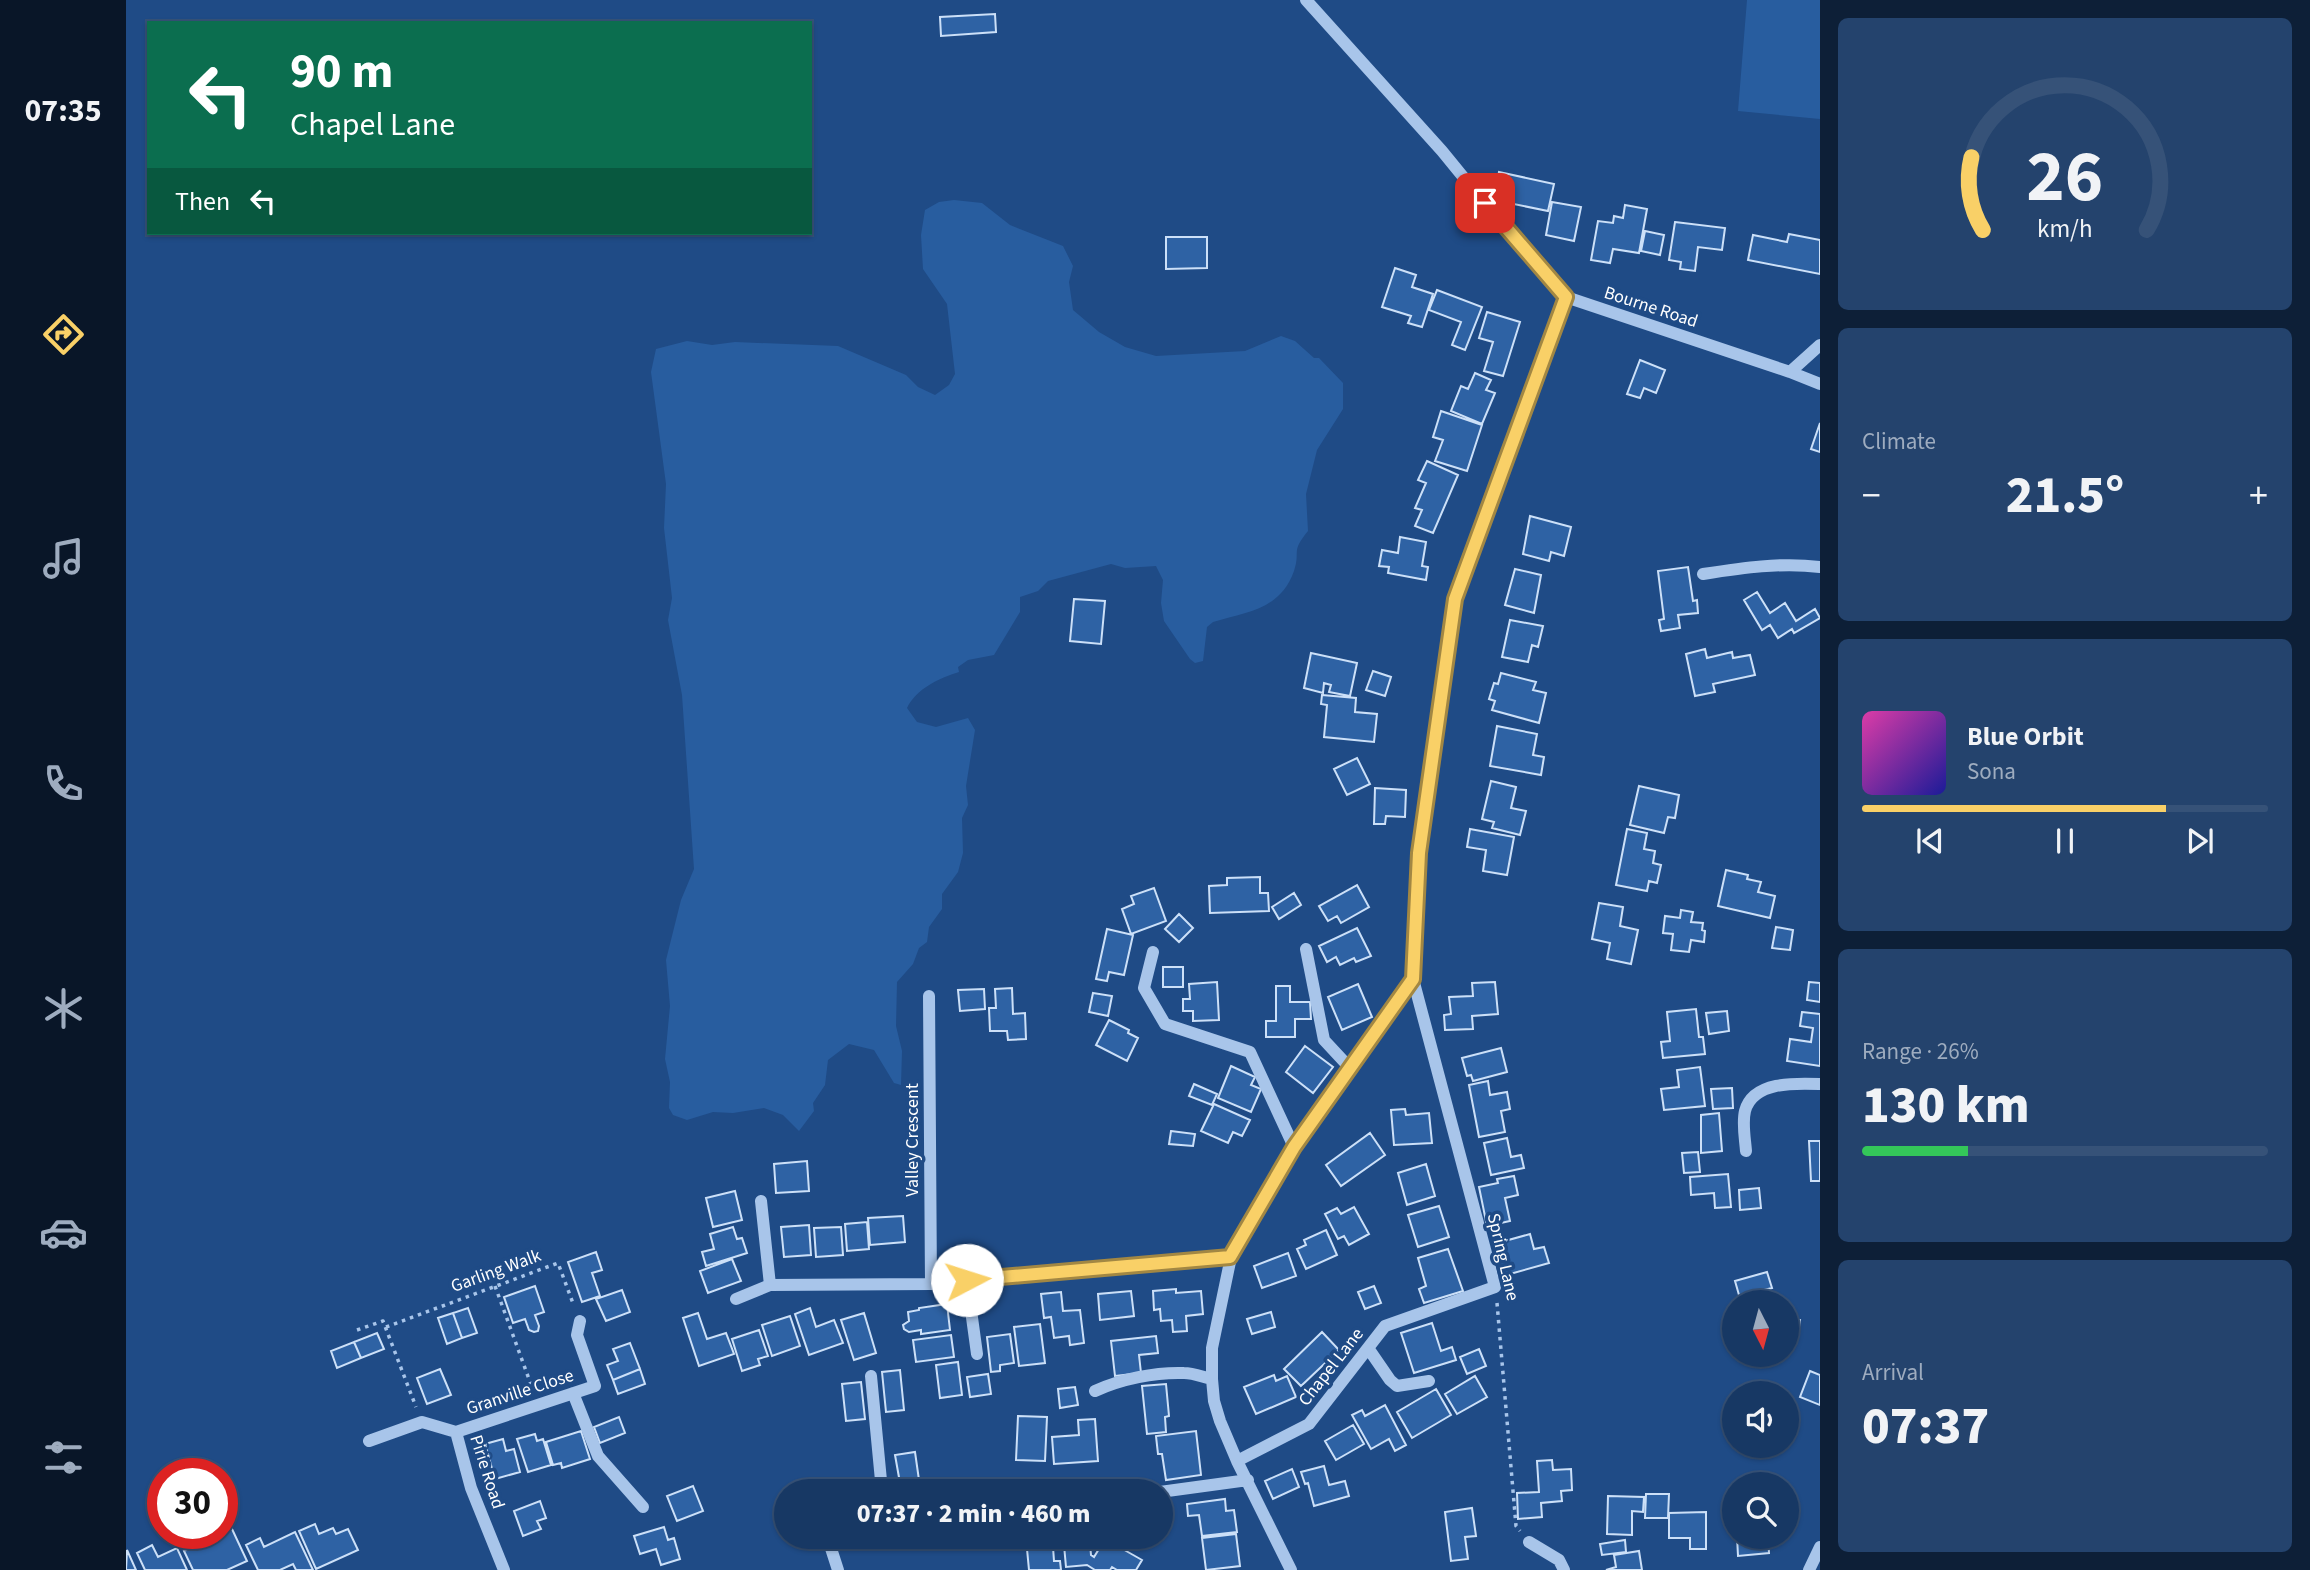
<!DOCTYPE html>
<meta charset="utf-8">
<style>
:root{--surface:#173864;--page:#24436d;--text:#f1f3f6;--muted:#9eacbf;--line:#365278;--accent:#f9d067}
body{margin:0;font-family:"Source Sans 3",sans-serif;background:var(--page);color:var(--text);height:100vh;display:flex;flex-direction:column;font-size:26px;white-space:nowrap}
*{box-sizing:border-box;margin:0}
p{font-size:23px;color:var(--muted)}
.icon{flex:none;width:38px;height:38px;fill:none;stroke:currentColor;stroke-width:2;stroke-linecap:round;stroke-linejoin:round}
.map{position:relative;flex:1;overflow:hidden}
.drawer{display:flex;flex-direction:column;gap:18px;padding:18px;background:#0d1f37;width:490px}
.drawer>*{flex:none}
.banner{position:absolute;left:21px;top:21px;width:665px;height:214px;border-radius:0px;box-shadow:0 2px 5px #0004,0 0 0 2px var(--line);background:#0b6e4f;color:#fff;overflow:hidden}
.needle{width:46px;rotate:174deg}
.controls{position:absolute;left:1596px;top:1290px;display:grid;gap:14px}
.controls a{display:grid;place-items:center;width:77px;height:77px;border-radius:50%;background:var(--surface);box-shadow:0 2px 5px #0004,0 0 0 2px var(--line);font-size:35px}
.speed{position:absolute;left:21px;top:1458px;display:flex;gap:14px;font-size:35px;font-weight:700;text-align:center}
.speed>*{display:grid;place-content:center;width:91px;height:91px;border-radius:50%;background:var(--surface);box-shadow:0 2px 5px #0004,0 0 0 2px var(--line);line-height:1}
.speed .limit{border:10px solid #d22;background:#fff;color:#111}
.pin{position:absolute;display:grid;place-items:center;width:60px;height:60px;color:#fff;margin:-30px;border-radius:14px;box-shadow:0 4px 10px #0006}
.me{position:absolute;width:77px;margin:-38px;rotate:85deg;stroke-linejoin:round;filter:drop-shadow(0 0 5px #0008)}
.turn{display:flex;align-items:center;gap:24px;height:147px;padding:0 28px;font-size:32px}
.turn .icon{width:91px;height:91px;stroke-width:2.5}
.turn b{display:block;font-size:49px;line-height:60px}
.then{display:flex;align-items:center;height:66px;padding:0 28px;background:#0003;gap:14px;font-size:26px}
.big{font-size:52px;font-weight:800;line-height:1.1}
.drawer .widget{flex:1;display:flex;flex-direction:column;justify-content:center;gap:10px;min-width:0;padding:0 24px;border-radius:10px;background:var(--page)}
.drawer .dial{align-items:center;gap:0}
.dial svg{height:182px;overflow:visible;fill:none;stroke:var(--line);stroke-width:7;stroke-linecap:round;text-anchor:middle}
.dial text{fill:var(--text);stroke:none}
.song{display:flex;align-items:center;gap:21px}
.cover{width:84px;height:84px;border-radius:10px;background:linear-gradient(135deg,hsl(320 70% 55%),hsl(240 70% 35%))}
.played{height:7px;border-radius:4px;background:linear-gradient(90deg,var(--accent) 75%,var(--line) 75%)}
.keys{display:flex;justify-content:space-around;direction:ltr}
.heat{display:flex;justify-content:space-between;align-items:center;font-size:38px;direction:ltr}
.charge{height:10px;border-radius:5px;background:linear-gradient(90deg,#34c759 26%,var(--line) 0)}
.trip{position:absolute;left:648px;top:1479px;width:399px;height:70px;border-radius:35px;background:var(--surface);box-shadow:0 2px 5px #0004,0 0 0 2px var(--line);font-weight:800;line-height:70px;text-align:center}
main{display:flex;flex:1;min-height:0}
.dock{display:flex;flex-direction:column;width:126px;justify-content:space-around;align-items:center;background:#091628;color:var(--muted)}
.dock .icon{width:49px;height:49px}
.dock .selected{color:var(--accent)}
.dock b{font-size:32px;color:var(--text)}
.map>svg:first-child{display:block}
.green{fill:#285d9f}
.building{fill:#2e62a4;stroke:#cce0f8;stroke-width:2}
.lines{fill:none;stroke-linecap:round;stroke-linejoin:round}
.path{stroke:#a8c5ea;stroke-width:3.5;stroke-dasharray:3.5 5;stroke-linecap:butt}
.minor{stroke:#a8c5ea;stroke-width:12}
.route-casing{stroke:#a28743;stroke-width:18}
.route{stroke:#f9d067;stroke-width:12}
.labels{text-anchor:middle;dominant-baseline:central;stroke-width:7;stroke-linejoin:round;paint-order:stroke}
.street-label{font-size:18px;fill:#fff;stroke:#1f4b86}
</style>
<main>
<nav class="dock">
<b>07:35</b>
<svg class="icon selected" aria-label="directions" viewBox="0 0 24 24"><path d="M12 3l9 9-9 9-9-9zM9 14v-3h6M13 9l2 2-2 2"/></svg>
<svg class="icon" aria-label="music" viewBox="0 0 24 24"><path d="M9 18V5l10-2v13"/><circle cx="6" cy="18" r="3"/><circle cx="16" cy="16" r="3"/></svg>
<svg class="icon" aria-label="phone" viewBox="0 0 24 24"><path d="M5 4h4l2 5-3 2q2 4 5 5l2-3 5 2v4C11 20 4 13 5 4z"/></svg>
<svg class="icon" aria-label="climate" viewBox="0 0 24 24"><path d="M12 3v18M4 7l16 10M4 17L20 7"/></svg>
<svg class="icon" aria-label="car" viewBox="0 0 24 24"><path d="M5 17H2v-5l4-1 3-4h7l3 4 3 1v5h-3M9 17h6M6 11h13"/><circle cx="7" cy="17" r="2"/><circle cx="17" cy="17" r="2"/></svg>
<svg class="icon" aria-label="filters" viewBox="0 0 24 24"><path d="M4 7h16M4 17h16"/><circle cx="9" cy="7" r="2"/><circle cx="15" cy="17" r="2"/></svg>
</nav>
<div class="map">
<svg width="1694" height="1570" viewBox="0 0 1694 1570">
<rect width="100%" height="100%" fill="#1f4b86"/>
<path class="green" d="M1621,0h73v119l-82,-8z
M828,200l28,3 28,22 53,21 10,20 -4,16 4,28 26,22 26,15 31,9 89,-5 36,-15 14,5 19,17h5l24,25v26l-26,41 -11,44 2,37c-18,22 -7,19 -14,40 -14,39 -47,41 -81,51l-6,5 -4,34 -8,2 -5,-4 -26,-38 -3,-18 2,-23 -7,-14 -31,2 -14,-4 -63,17 -10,10 -18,6v15l-26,43 -26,5 -10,7 1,5c-20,6 -43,17 -52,36l10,14 19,5 32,-9 7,12 -9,56 2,19 -6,13 1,35 -5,19 -16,22v15l-13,18 -2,15 -8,6 -6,16 -16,18 -1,44 6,25 -1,34 -7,-2 -20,-33 -25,-6 -21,16 -3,25 -12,18 1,8 -15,20 -16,-16 -19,-7 -31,5 -20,-1 -26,8 -14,-5 -4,-7 1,-26 -5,-23 5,-53 -4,-46 15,-60 13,-31 -12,-174 -14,-75 4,-22 -8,-70 2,-44 -15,-112 5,-23 31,-8 25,4 23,-3 103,4 68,29 12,12 17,8 14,-10 6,-11 -8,-70 -24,-35 -2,-34 4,-25 14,-8z"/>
<path class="building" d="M869,14l1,18 -55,4 -1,-19z
M1373,172l55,12 -6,27 -54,-11z
M1426,202l29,5 -7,34 -28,-6z
M1499,205l22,4 -8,44 -26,-4 -3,14 -19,-3 7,-39 15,2 1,-7 9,2z
M1549,222l50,6 -3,22 -24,-3 -3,24 -15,-2 1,-7 -12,-2z
M1519,231l19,4 -4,20 -19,-4z
M1663,234l31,6v34l-72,-14 5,-25 34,7z
M1040,237h41v31l-41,1z
M1269,268l21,7 -4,12 21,7 -11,33 -14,-4 3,-7 -29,-9z
M1311,290l45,17 -17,43 -13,-5 9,-23 -32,-12z
M1361,312l33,10 -17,54 -19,-5 9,-29 -14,-4z
M1514,360l25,10 -9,23 -12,-5 -4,10 -13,-4z
M1349,373l16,7 -5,10 9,3 -13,31 -31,-13 10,-25 7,3z
M1315,411l41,14 -15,46 -32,-10 8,-21 -10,-3z
M1694,423v29l-9,-3z
M1301,461l31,14 -25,58 -18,-7 7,-16 -7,-2 11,-25 -8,-3z
M1404,516l41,11 -7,29 -13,-4 -2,9 -26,-7z
M1274,537l26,5 -4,24 6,1 -2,13 -38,-7 1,-6 -10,-1 3,-16 16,3z
M1562,567l5,34 4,-1 1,13 -20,2 2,13 -19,3 -2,-11 5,-1 -6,-48z
M1389,569l26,6 -7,38 -29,-8z
M1631,592l13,21 15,-10 11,18 19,-12 5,9 -26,15 -2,-4 -14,9 -8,-13 -8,5 -18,-30z
M948,599l31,2 -4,43 -31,-3z
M1384,620l33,6 -5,21 -6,-2 -4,17 -26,-5z
M1579,649l2,9 25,-6 1,6 17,-3 5,20 -42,9 2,8 -20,4 -9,-42z
M1185,653l46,10 -7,33 -21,-4 2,-7 -7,-2 -1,10 -19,-5z
M1247,671l18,6 -6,19 -19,-6z
M1375,673l35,9 -3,8 13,3 -7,30 -47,-13 3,-9 -6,-2 5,-16 4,1z
M1196,695l34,3 -1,14 22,2 -3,28 -50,-5 3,-32 -6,-1z
M1371,726l40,8 -4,21 11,2 -3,18 -51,-9z
M1231,758l13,26 -23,11 -13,-26z
M1365,781l25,6 -5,21 15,3 -6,24 -28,-7 2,-6 -12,-3z
M1513,786l40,9 -4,23 -7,-1 -4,16 -34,-8z
M1249,788l31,2 -1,27 -19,-1 -1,8h-11z
M1344,829l44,8 -7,38 -24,-4 3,-21 -19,-3z
M1501,829l20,4 -3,16 11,2 -2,12 8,2 -4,18 -8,-2 -2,10 -31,-6z
M1600,870l22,5 -1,4 14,3 -3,10 17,4 -5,22 -52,-12z
M1134,877v16h8l1,18 -59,2 -1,-27 18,-1v-7z
M1231,885l12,22 -28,16 -4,-7 -9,5 -9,-15z
M1028,888l12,33 -35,13 -9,-25 12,-5 -3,-8z
M1168,893l7,12 -22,14 -7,-12z
M1473,903l24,4 -3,19 18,4 -7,34 -24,-5 3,-16 -18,-4z
M1555,910l12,2 -2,10 12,1 -1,7 3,1 -1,11 -13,-2 -2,12 -18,-2 2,-16 -10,-1 2,-17 15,2z
M1053,914l14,14 -14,14 -14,-13z
M1650,927l17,3 -3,20 -18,-2z
M1231,928l14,28 -15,6 -2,-4 -14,7 -4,-8 -9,5 -8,-16z
M981,929l26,6 -9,40 -15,-3 -2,9 -11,-2z
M1037,967h20v20h-20z
M1091,982l2,38 -26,1v-10h-10v-12h7l-1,-15z
M1369,982l3,32 -26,2 1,13 -28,1 -1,-15 7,-1 -2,-17 24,-1 -1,-13z
M1683,982l11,1v19l-13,-2z
M1232,984l14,33 -30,13 -14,-33z
M1150,986h14v16h20l1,17h-16v18h-29v-16h10z
M886,988l1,26 12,-1 1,26 -18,1 -1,-9h-17l-1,-23h7l-1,-19z
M858,989l1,20 -25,2 -2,-21z
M967,993l19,3 -4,20 -19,-4z
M1570,1009l3,28h4l2,17 -42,4 -2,-16 9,-1 -3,-29z
M1601,1011l2,20 -20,3 -3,-21z
M1676,1012l18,2v52l-33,-5 3,-22 21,3 2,-14 -13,-2z
M983,1020l20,10 -1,3 10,5 -11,23 -31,-16z
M1179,1046l28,21 -20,26 -27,-21z
M1375,1048l6,24 -34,9 -2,-6 -4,1 -5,-18z
M1105,1066l24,11 -4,8 10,4 -10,23 -33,-14z
M1574,1067l5,39 -41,4 -3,-21 18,-2 -2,-17z
M1362,1081l2,14 17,-3 3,17 -9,2 4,21 -26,5 -10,-52z
M1068,1084l23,10 -5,11 -23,-9z
M1606,1088l1,20 -20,1 -2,-20z
M1088,1104l36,16 -8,16 -9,-4 -5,11 -27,-12z
M1279,1109l1,6 23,-2 3,30 -38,2 -3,-35z
M1593,1113l3,38 -21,2v-38z
M1045,1131l24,3 -2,12 -24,-2z
M1244,1133l15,22 -44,31 -15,-21z
M1381,1138l4,19 10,-2 3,13 -33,7 -7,-32z
M1683,1141h11v40h-9z
M1572,1152l2,20 -16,1 -2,-20z
M681,1161l2,30 -33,2 -2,-29z
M1300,1164l9,32 -28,9 -9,-32z
M1602,1174l3,33 -16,1 -1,-15 -23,2 -1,-18z
M1388,1176l4,19 -13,3 5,23 -23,5 -8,-39 19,-4 -1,-4z
M1633,1188l2,20 -21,2 -1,-20z
M609,1191l7,29 -29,7 -7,-29z
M1313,1206l10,31 -31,10 -10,-32z
M1228,1207l15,27 -20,11 -5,-9 -6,3 -13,-25 12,-6 4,6z
M777,1216l2,26 -35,3 -2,-27z
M741,1222l2,27 -22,2 -2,-27z
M683,1225l2,30 -27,2 -3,-30z
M607,1227l4,12 5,-1 5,15 -41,13 -4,-14 12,-3 -4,-15z
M715,1227l2,28 -27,2 -2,-29z
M1200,1230l11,25 -31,14 -9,-20 9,-4 -2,-5z
M1404,1234l4,15 10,-2 5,16 -46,13 -9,-32z
M1322,1249l15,42 -39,12 -5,-14 7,-3 -8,-28z
M470,1252l6,18 -10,3 8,23 -18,6 -14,-40z
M1162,1253l8,23 -34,12 -8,-22z
M606,1259l9,22 -33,12 -8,-22z
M1641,1272l5,16 -8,2 4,12h-27l-6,-21z
M409,1286l9,26 -9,3 4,11 -1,5 -4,1 -5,-2 -4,-11 -12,4 -9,-26z
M1248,1286l7,17 -16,6 -7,-17z
M1050,1289v4l25,-2 2,23 -17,2 1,15 -14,1 -1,-12 -11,1 -1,-12 -6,1 -1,-19z
M496,1290l8,22 -24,9 -10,-22z
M1005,1291l3,25 -34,4 -2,-26z
M935,1292l2,19 17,-1 4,33 -14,2 -1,-9 -15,2 -3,-21 -7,1 -3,-24z
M821,1304l3,26 -29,4v-4l-12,2 -5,-3 -1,-4 6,-4 -1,-9 11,-2v-2z
M342,1308l9,25 -15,5 -9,-25z
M684,1308l6,19 18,-7 9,23 -34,12 -14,-41z
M1145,1312l4,15 -23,7 -5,-15z
M327,1313l9,25 -15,6 -9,-26z
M572,1313l9,26 19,-6 8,21 -35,12 -16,-48z
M738,1313l12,40 -22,7 -13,-40z
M664,1316l10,30 -28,10 -10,-31z
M1661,1318l13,2 -2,17 -11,-2z
M1306,1323l9,28 11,-4 4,13 -42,13 -13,-40z
M914,1324l5,39 -26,3 -5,-39z
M633,1330l9,26 -10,3 2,6 -18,6 -10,-32z
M1196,1332l17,18 -38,36 -17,-17z
M251,1333l7,16 -23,9 -7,-16z
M884,1334l4,29 -14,2v6l-9,1 -4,-35z
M825,1335l3,22 -38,5 -3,-22z
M1030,1336l2,17 -19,2 2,18 -26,3 -4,-35z
M228,1342l7,16 -24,10 -6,-17z
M504,1343l10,26 -27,11 -6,-15 11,-4 -5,-12z
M1353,1349l7,17 -19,8 -7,-17z
M832,1362l4,33 -22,3 -4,-33z
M314,1369l11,26 -24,9 -10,-26z
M514,1369l5,15 -27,10 -5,-14z
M774,1370l4,40 -18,2 -4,-40z
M1684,1371l10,4v30l-20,-8z
M862,1374l3,20 -21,3 -3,-20z
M1148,1375l2,6 11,-5 9,21 -40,17 -12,-27z
M1349,1376l12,21 -30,17 -12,-20z
M735,1382l4,37 -19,2 -4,-37z
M1040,1384l3,32 -4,1 1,15 -19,2 -5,-48z
M949,1387l3,18 -18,3 -2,-19z
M1310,1389l15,26 -39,23 -15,-26z
M1259,1405l21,40 -11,6 -6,-12 -18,10 -19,-34 10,-5 3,6z
M892,1416l29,1 -2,44 -29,-1z
M493,1417l6,16 -25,10 -6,-16z
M969,1419l3,42 -44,3 -2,-27 27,-2 -1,-15z
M1227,1425l11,19 -28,16 -11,-19z
M455,1431l9,28 -28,9 -1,-5 -8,2 -7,-23z
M1070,1431l5,44 -35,5 -4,-26h-4l-2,-18z
M409,1434l2,7 6,-2 8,26 -23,7 -11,-33z
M377,1439l3,12 8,-2 6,23 -25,7 -10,-35z
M789,1452l4,28 -19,3 -5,-28z
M1426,1460l1,10 18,-1 1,21 -11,1 1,10 -21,2 1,14 -24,2 -1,-26 22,-1 -2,-31z
M1198,1466l5,19 16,-4 4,15 -35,10 -6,-23 -3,1 -4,-12z
M1166,1469l7,18 -26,12 -8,-18z
M567,1486l10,25 -26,10 -10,-25z
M1520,1494h23l-1,24h-23z
M1482,1496l36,1 -1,15 -11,-1v24l-25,-1z
M1099,1499l1,12 8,-1 3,22 -35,4 -3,-21 -11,1 -1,-12z
M414,1501l6,17 -9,3 4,8 -18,7 -9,-25z
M1346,1508l4,28 -11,1 3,22 -17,2 -6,-49z
M1580,1512v37h-16v-11h-21v-25z
M189,1524l4,10 14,-6 3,6 12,-5 10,21 -42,19 -17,-38z
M538,1527l4,13 6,-2 6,21 -19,6 -5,-16 -16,5 -6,-18z
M106,1529l15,32 -20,9h-34l-9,-19z
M169,1532l18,38h-17l-3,-6 -13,6h-22l-12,-25 14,-7 4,9z
M1110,1534l4,32 -34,4 -4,-32z
M1611,1536h31l1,17 -31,3z
M979,1539l37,21 -6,10h-19l-5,-3 -2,3h-15l-8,-5 -21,2 -2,-22 26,-2 1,12 3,2z
M1499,1540l1,12 -24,3 -2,-11z
M26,1545l6,12 19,-9 10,22h-42l-8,-17z
M927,1547l1,14h6l1,9h-32l-2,-21z
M1,1550l9,20h-10z
M1513,1551l3,19h-36l10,-3 -2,-12z"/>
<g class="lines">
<path class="path" d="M369,1286l38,104
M1371,1303l19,223 4,5
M260,1327l172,-64 16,43
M231,1330l26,-9 33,86"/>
<path class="minor" d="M1180,0l136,151 71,87 53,59 224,75 30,12
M1664,372l30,-27
M1577,574c39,-6 78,-12 117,-7
M1180,949l18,91 26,28
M1027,952l-9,36 21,36 85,28 44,95
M803,996l2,288
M1620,1151c-1,-13 -4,-28 -1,-40 8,-30 51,-28 75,-27
M635,1201l9,84
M841,1281l10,73
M610,1299l34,-14 161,-1 300,-27
M1242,1348l22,32 7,6 32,-5
M745,1376l11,115
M969,1391c26,-12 60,-19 89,-18 9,0 19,4 28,6
M447,1393l25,63 45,51
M330,1432l139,-46 -18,-51 3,-14
M330,1432l15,56 33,82
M243,1441l53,-19 34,10
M1111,1461l72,-37 76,-98 110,-39 -82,-308
M1034,1492l88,-12
M701,1536l11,34
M1403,1542l30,18 5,10
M1165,1570l-54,-109 -17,-40 -6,-20 -2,-22v-31l19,-91 63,-110 119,-168 6,-126 36,-254 111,-302
M1683,1570l11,-23"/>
</g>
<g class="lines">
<g class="route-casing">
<path id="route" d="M841,1280l263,-23 64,-110 119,-168 6,-126 36,-254 111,-302 -81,-94"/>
</g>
<use href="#route" class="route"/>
</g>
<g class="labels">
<g class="street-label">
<text transform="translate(1525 307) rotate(18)">Bourne Road</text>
<text transform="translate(786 1140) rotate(-90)">Valley Crescent</text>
<text transform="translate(1377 1257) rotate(77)">Spring Lane</text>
<text transform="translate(370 1271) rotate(-20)">Garling Walk</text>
<text transform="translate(1205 1367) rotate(-52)">Chapel Lane</text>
<text transform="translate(394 1392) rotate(-18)">Granville Close</text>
<text transform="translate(361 1472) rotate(72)">Pirie Road</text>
</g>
</g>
</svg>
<div class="controls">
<a><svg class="needle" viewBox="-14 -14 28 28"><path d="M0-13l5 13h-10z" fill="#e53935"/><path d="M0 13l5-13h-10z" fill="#9eacbf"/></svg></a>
<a><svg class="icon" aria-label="sound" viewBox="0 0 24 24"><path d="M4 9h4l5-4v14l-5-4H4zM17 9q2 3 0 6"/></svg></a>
<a><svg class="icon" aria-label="search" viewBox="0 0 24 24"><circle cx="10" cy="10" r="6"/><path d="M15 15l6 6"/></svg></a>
</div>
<div class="speed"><div class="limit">30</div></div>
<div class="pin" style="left:1359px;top:203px;background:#d93025"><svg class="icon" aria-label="arrive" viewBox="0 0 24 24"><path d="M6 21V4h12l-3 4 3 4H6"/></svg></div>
<svg class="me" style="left:841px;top:1280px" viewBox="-20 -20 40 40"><circle r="19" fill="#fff"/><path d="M0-13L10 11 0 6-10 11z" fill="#f9d067"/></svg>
<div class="trip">07:37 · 2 min · 460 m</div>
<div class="banner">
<div class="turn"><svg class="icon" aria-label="left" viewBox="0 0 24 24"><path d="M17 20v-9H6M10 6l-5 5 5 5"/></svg><div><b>90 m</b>Chapel Lane</div></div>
<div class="then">Then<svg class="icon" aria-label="left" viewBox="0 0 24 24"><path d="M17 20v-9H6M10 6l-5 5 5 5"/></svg></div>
</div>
</div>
<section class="drawer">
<div class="widget dial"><svg viewBox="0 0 100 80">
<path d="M14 69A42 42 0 1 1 86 69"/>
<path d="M14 69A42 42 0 0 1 9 37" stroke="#f9d067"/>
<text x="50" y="56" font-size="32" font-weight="700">26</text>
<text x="50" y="72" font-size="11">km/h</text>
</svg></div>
<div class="widget"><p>Climate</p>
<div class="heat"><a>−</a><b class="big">21.5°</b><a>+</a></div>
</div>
<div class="widget">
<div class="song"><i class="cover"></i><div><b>Blue Orbit</b><p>Sona</p></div></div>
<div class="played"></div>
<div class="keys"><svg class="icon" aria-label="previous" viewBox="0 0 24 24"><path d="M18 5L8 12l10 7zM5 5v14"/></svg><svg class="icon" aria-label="pause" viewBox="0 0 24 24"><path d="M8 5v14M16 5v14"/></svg><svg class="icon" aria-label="next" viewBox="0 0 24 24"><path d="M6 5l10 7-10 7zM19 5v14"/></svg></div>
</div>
<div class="widget"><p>Range · 26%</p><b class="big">130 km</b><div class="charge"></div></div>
<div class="widget"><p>Arrival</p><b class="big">07:37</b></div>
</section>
</main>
